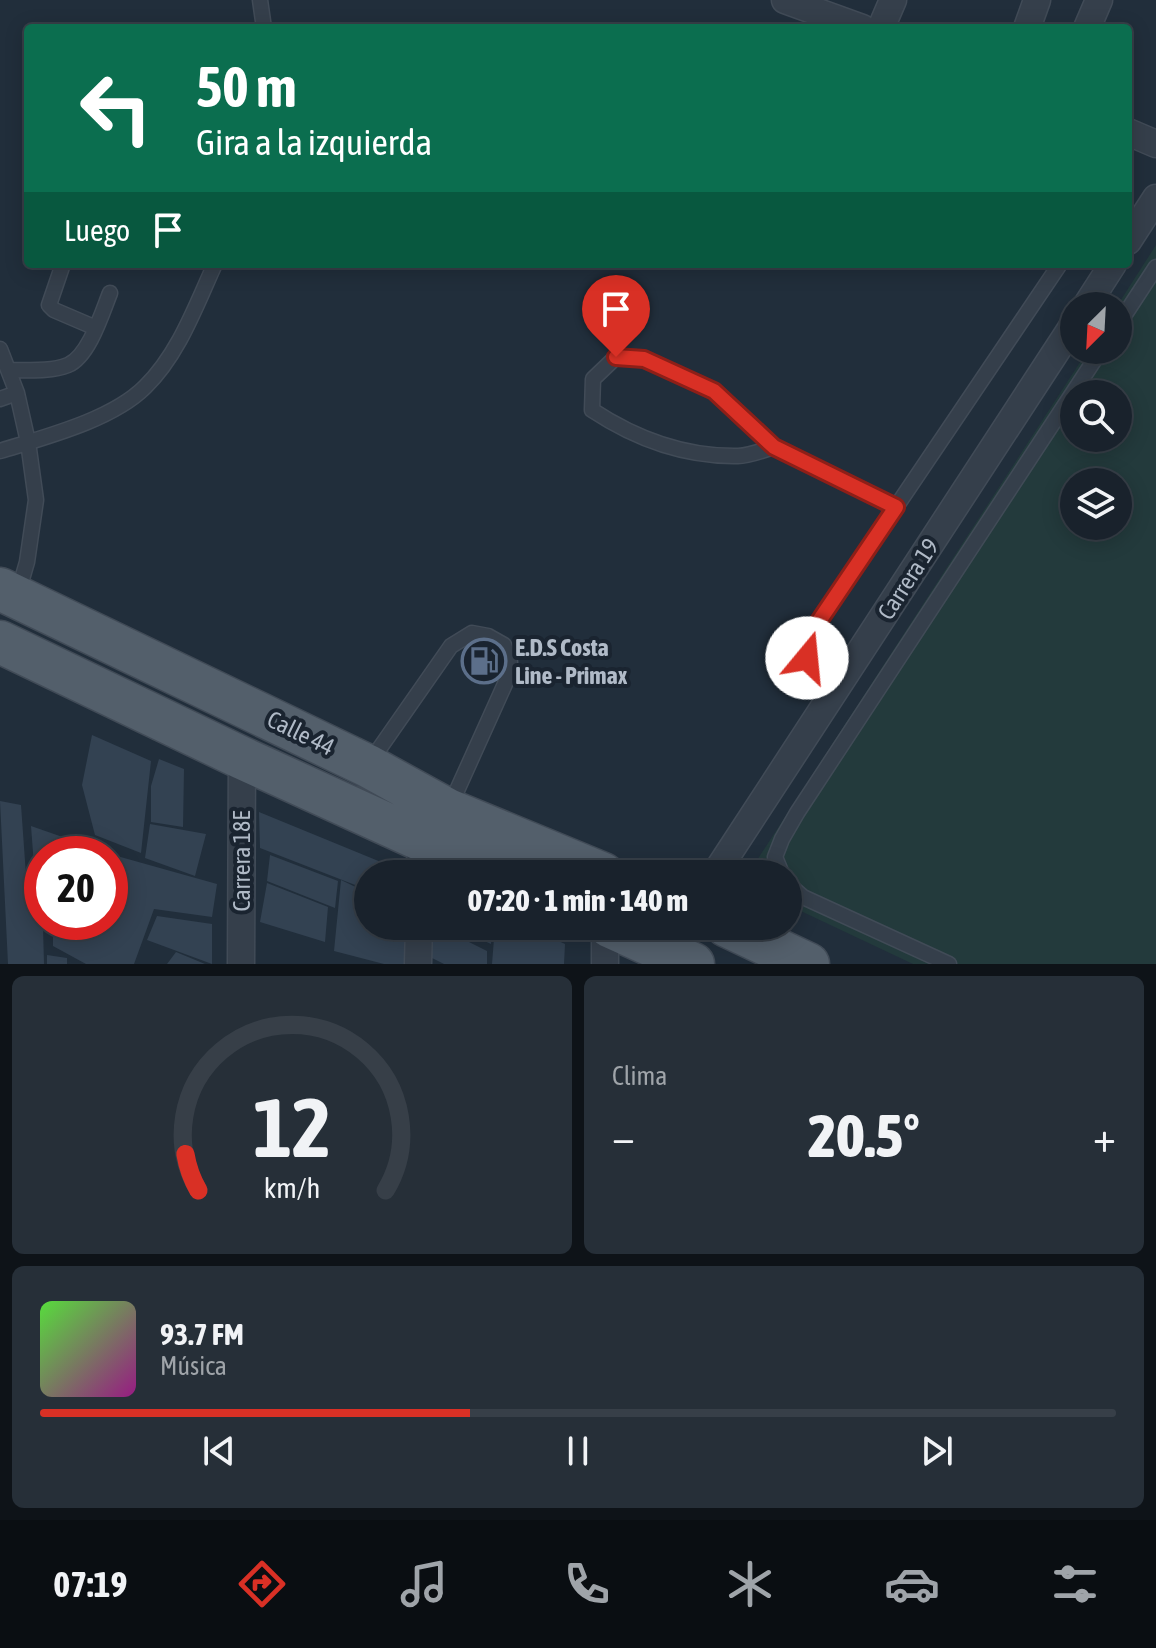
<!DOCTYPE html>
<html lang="es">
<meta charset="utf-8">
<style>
:root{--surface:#19222c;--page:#262f38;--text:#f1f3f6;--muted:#9fa4a9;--line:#373f48;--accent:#d93025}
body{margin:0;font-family:"Asap Condensed",sans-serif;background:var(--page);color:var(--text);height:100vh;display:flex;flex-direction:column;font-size:30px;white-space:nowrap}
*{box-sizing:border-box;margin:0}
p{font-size:26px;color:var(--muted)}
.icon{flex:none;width:44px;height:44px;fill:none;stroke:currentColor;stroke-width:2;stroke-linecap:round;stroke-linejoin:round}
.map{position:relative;height:964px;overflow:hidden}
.sheet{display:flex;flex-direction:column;gap:12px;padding:12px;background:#0e1318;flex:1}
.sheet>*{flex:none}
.banner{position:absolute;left:24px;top:24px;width:1108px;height:244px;border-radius:8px;box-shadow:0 4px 20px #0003,0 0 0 2px var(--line);background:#0b6e4f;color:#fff;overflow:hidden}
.needle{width:52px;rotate:204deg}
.controls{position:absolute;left:1060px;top:292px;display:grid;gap:16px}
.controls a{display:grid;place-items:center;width:72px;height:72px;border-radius:50%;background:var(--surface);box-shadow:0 4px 20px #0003,0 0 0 2px var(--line);font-size:40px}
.speed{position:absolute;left:24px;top:836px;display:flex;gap:16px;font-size:40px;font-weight:700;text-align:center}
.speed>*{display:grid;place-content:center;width:104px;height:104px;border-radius:50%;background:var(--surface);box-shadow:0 4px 20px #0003,0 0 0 2px var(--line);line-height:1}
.speed .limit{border:12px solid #d22;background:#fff;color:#111}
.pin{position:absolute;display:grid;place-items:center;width:68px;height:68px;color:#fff;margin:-82px -34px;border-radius:50% 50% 50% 0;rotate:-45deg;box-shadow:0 0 8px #0007}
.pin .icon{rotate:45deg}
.me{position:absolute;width:88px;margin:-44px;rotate:17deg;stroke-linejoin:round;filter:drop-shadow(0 0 6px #0008)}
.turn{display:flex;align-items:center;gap:28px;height:168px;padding:0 40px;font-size:36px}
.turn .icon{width:104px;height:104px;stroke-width:2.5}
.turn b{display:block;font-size:56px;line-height:68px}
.then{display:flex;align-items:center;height:76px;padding:0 40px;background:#0003;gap:16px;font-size:30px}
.big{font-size:60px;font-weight:800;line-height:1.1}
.sheet .card{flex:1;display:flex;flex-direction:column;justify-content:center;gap:12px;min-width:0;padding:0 28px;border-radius:12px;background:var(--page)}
.sheet .dial{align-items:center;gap:0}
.dial svg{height:208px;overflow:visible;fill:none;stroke:var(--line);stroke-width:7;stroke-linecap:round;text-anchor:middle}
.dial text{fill:var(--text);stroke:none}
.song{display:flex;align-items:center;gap:24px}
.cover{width:96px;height:96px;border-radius:12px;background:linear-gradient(135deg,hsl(110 70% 55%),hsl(310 70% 35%))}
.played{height:8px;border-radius:4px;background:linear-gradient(90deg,var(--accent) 40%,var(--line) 40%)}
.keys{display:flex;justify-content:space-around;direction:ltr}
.heat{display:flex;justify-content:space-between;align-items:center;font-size:44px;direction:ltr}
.sheet .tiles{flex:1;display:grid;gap:12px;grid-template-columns:1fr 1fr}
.card:last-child{grid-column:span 2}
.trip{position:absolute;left:354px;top:860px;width:448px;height:80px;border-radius:40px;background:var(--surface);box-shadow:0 4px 20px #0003,0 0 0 2px var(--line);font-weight:800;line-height:80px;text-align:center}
.dock{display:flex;height:128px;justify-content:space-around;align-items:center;background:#0a0e12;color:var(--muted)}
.dock .icon{width:56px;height:56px}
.dock .on{color:var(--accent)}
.dock b{font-size:36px;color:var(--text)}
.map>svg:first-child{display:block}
.green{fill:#233a3c;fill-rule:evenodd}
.building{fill:#334252}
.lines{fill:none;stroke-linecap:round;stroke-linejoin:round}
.service-casing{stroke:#414b57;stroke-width:17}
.minor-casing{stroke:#414b57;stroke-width:29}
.primary-casing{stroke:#414b57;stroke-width:45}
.service{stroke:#353f4b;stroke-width:14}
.minor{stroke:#353f4b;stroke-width:26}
.primary{stroke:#535f6b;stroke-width:42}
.route-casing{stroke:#8d1f18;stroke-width:20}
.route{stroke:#d93025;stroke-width:14}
.labels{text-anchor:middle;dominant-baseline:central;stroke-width:8;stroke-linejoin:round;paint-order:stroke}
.street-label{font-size:24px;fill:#b0bac7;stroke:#1a2430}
.poi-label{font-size:24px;font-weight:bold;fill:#b0bac7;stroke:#1a2430;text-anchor:start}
</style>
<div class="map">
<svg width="1156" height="964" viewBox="0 0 1156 964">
<rect width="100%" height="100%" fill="#212e3b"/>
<path class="green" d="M1156,245v719h-243l-125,-59v-31h-40l340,-524h30l-1,-44zM1074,394h44v44h-44zM1074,482h44v44h-44z"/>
<path class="building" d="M92,735l59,26 -10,92 -46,-18 -13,-50z
M159,759l25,10 -1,58 -32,-5v-36z
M0,801l21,4 6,84 15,1 2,74h-36z
M259,812l139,57 1,5h-31v16l-108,-42z
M150,824l56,10 -11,42 -50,-18z
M31,826l86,30 100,28 -5,33 -58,-8 -20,55h-48l-33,-18v-24h57v-68h-68v29l-7,-4z
M270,855l68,26 -3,27 -68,-27z
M341,880l27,13v33h36v38h-20l-50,-13z
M267,883l61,24 -3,35 -65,-20z
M157,916l55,8v40l-65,-24z
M429,926h8l50,25v13h-43l-18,-9z
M452,926h40l-1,18z
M495,926h31l39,18 -1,20h-72z
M176,952l29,12h-38z
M47,955l20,3v6h-20z"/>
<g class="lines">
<g class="service-casing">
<path id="service" d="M260,0l4,28
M63,264l-14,41 5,5 42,18
M1118,325l38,-58
M0,349l17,44 11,49 8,58 -9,62 -9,31
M10,370c18,0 41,2 58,-5 21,-9 34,-52 42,-72
M0,399l17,-6
M774,447c-11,3 -24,9 -36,9 -54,1 -102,-17 -146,-46l1,-31 23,-22 28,2 70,32 60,56 122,60
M0,451c45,-14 112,-31 145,-64 34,-33 51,-82 70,-123
M834,692l-27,-34 4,-25 249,-369
M370,762l81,-116 21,-13 16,3 16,9 6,17 -5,22 -55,122
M782,874l-7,-17 7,-18 15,-26 304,-463
M788,884l15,13 146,67"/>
</g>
<g class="minor-casing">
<path id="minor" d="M785,0l77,28
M881,28l12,-28
M1027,28l10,-28
M1087,28l12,-28
M1128,132l28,12
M1128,241l28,-43
M1086,306l27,-42
M420,874l1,-35
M715,874l359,-550
M678,957l9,-31
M241,964l1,-206
M418,964l1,-38
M605,964v-38"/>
</g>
<g class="primary-casing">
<path id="primary" d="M0,589l368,177 80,44 155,64
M0,642l242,116 254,116
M609,926l84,38
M727,926l81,38"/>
</g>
<use href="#service" class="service"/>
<use href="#minor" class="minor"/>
<use href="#primary" class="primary"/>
</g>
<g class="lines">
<g class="route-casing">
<path id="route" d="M616,357l28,2 70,32 60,56 122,60 -85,126 -4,25"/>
</g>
<use href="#route" class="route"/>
</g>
<defs>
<g id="fuel-ring" transform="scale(2.3)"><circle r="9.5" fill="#1a2430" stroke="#5c6f8a" stroke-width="1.5"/><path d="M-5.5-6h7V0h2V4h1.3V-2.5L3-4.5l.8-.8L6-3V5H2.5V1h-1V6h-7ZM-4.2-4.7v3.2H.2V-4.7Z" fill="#5c6f8a"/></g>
</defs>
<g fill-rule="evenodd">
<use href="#fuel-ring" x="484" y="661"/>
</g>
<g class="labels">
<g class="street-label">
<text transform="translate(908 579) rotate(-57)">Carrera 19</text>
<text transform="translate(301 733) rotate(26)">Calle 44</text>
<text transform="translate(241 861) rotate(-90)">Carrera 18E</text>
</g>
<g class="poi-label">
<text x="515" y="647">E.D.S Costa<tspan x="515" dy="28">Line - Primax</tspan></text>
</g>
</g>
</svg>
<div class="controls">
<a><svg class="needle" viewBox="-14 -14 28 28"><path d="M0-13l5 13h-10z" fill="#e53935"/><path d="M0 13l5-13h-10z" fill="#9fa4a9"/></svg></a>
<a><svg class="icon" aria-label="search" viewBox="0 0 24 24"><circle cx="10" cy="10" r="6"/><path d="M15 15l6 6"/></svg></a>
<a><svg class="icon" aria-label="layers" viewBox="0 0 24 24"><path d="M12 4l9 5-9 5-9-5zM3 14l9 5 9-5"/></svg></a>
</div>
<div class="speed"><div class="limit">20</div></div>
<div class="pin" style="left:616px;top:357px;background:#d93025"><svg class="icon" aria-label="arrive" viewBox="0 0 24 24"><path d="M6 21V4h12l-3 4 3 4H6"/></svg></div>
<svg class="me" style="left:807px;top:658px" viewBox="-20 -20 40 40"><circle r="19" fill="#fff"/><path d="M0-13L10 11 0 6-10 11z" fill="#d93025"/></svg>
<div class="trip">07:20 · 1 min · 140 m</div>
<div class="banner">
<div class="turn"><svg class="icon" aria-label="left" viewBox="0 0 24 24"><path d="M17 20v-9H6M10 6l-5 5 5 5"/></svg><div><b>50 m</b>Gira a la izquierda</div></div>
<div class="then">Luego<svg class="icon" aria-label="arrive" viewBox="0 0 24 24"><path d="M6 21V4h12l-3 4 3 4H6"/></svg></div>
</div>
</div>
<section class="sheet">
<div class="tiles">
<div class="card dial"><svg viewBox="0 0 100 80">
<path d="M14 69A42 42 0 1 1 86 69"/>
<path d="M14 69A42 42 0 0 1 9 55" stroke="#d93025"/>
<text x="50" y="56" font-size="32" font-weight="700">12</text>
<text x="50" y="72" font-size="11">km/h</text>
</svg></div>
<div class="card"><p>Clima</p>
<div class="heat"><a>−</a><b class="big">20.5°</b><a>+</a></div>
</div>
<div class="card">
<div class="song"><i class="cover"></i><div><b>93.7 FM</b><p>Música</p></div></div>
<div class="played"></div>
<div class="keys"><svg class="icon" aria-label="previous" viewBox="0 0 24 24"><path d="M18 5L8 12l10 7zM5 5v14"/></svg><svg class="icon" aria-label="pause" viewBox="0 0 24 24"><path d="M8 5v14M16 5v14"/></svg><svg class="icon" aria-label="next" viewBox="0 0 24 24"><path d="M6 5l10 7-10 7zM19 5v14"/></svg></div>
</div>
</div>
</section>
<nav class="dock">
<b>07:19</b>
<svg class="icon on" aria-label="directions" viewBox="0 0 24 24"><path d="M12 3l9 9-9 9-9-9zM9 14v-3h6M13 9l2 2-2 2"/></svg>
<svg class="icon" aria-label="music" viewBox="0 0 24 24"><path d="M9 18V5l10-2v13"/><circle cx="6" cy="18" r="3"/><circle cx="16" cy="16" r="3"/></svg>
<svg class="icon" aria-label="phone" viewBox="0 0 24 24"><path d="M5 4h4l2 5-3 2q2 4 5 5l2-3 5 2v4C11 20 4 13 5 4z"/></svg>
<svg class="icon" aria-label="climate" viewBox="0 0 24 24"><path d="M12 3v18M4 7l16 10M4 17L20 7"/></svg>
<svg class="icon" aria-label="car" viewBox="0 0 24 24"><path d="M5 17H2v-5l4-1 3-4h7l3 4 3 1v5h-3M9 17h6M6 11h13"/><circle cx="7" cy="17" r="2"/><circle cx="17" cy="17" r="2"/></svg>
<svg class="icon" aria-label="filters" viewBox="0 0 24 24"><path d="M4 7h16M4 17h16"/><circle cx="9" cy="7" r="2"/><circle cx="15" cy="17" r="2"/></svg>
</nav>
